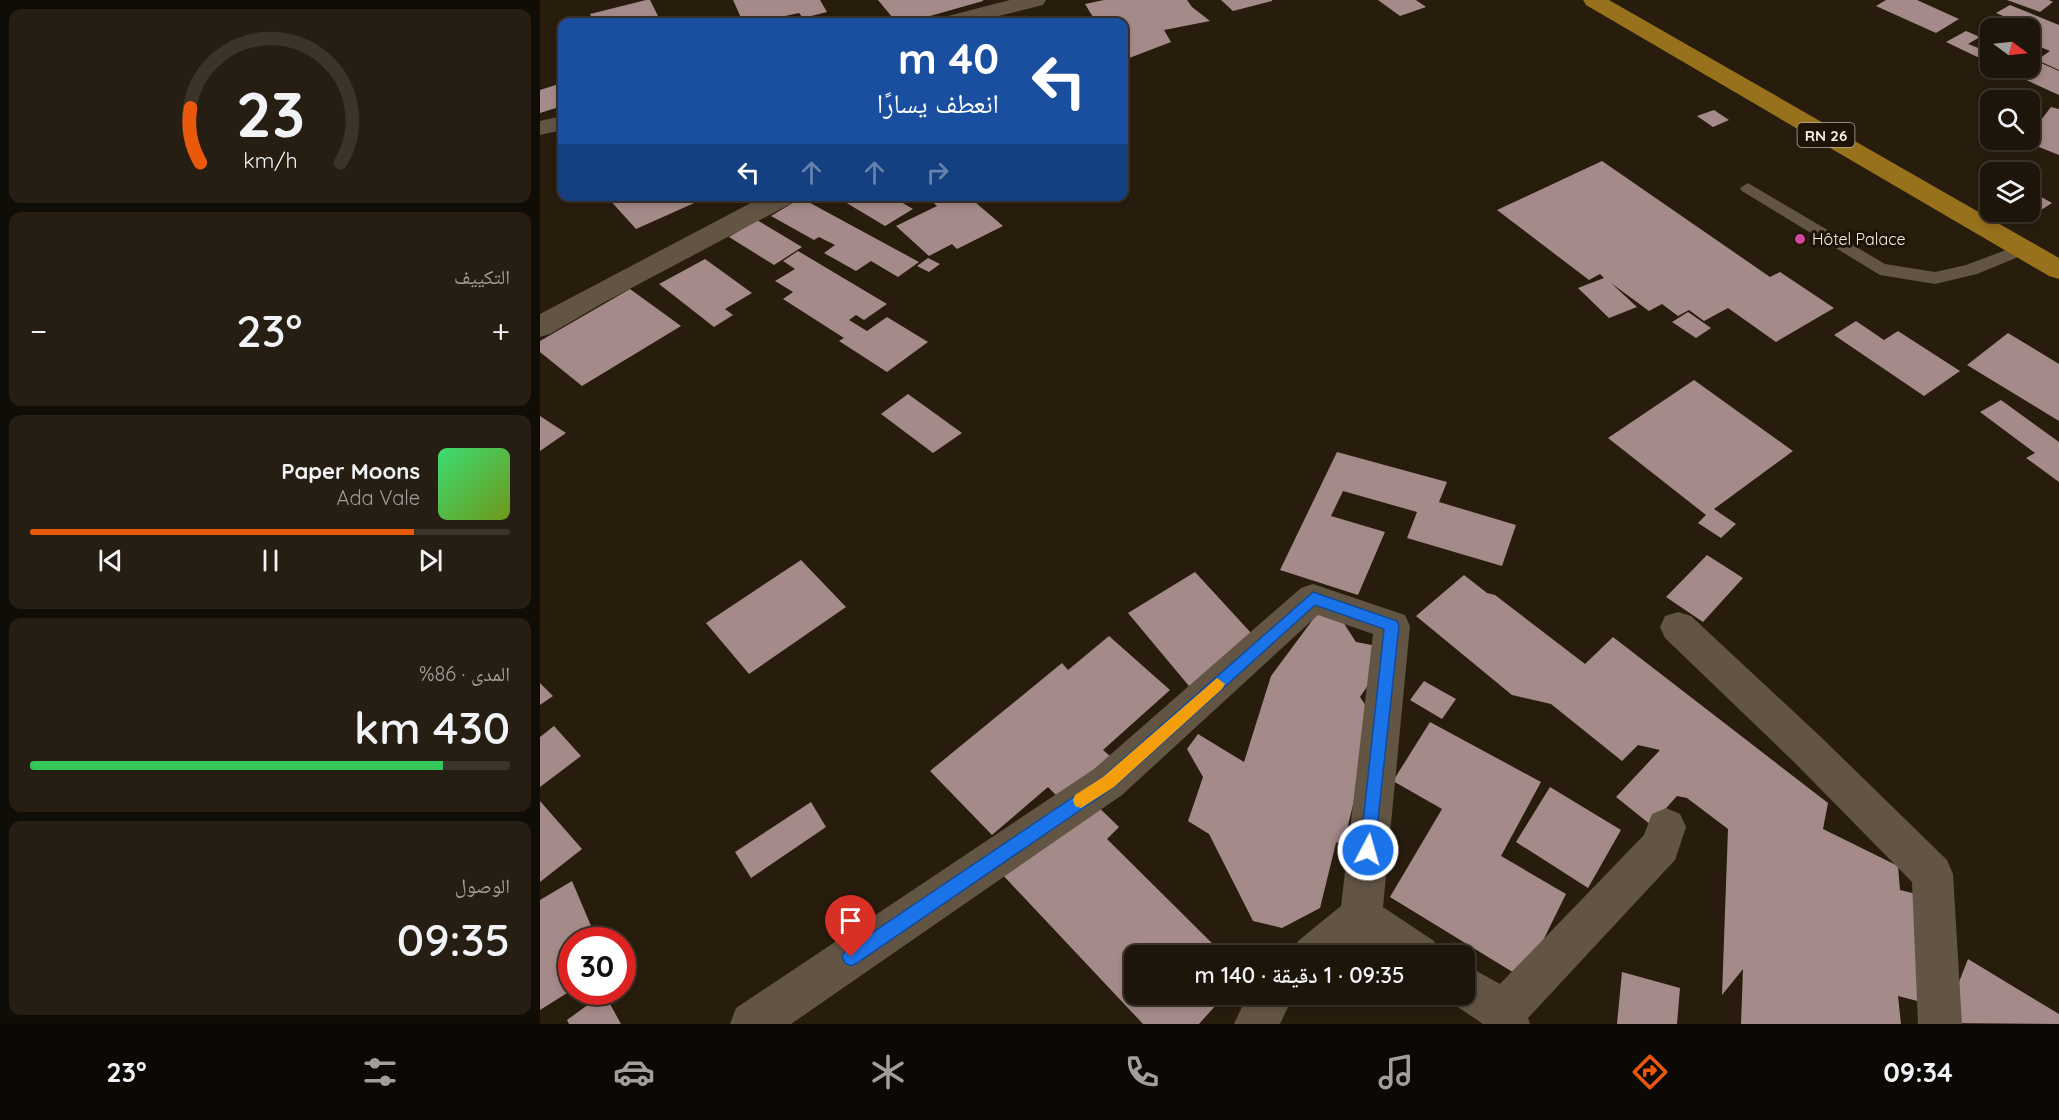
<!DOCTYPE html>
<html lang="ar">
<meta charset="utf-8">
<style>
:root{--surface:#1e150a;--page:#261e13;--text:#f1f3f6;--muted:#a19f9c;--line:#3c342b;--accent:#ea580c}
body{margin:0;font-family:Quicksand,"Noto Naskh Arabic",sans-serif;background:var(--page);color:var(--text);direction:rtl;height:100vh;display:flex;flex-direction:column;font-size:22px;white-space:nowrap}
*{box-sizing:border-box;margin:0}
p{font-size:20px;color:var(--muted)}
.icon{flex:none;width:33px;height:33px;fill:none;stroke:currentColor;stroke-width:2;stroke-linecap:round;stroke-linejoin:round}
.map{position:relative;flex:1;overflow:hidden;direction:ltr}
.side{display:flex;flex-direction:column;gap:9px;padding:9px;background:#100c06;width:540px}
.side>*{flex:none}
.guide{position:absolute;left:18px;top:18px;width:570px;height:183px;border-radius:12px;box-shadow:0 3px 9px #0003,0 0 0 2px var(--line);direction:rtl;background:#1a4fa0;color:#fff;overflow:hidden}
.needle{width:39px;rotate:105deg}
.fabs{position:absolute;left:1440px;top:18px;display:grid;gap:12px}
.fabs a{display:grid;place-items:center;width:60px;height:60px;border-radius:12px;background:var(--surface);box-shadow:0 3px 9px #0003,0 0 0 2px var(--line);font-size:30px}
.speed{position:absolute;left:18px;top:927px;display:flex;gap:12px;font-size:30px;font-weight:700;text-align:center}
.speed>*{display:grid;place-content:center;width:78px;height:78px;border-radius:50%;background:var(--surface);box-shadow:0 3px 9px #0003,0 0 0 2px var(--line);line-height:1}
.speed .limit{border:9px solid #d22;background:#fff;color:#111}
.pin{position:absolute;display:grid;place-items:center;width:51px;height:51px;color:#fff;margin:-62px -26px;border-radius:50% 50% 50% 0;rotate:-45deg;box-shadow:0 0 6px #0007}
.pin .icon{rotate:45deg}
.me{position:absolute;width:66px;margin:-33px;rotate:6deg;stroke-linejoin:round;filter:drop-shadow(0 0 4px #0008)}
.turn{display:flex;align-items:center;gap:21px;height:126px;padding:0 30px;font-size:27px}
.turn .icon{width:78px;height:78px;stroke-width:2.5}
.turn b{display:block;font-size:42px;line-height:51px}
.lanes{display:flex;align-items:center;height:57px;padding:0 30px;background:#0003;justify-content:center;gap:30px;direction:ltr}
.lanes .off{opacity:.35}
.big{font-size:45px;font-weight:600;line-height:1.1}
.side .card{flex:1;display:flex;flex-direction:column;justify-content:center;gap:9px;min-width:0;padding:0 21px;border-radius:12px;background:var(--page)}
.side .dial{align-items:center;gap:0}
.dial svg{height:156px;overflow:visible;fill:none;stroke:var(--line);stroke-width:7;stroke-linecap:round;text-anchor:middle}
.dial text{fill:var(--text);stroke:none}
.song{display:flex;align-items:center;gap:18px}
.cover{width:72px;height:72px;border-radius:9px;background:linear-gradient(135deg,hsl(140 70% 55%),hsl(80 70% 35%))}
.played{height:6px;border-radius:3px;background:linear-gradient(90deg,var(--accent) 80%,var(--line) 80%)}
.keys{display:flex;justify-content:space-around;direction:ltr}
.heat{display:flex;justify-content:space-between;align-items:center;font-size:33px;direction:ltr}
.charge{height:9px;border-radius:4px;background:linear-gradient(90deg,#34c759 86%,var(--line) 0)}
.trip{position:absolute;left:584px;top:945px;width:351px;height:60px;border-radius:12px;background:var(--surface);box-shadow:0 3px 9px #0003,0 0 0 2px var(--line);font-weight:600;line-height:60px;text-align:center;direction:rtl}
.tab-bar{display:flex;height:96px;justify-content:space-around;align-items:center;background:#0c0804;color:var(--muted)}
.tab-bar .icon{width:42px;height:42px}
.tab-bar .active{color:var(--accent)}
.tab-bar b{font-size:27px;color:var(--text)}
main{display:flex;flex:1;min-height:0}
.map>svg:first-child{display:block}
.building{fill:#a48a89}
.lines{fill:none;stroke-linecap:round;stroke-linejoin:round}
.service{fill:#635544;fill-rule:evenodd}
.minor{fill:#635544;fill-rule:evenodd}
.primary{fill:#97711c;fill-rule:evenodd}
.route{fill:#1a73e8;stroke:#114b97;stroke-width:1.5}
.slow{fill:#f59e0b}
.hotel-dot{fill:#d1479c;stroke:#1f1305;stroke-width:2}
.labels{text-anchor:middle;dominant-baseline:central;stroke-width:6;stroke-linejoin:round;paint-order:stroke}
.shield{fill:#1f1305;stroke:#b6aca1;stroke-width:1.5}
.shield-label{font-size:15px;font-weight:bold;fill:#f7eee4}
.poi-label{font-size:16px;fill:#f7eee4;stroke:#1f1305;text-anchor:start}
</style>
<main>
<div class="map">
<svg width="1519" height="1024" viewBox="0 0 1519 1024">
<rect width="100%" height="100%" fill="#281c0d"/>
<path class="building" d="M106,0h4l11,22h-67l-4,-8z
M193,0h87l7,12 -24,6 -4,-5 -41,9 -3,-5 -13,3z
M338,0h105v1l-74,21h-19l-3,-4 5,-1z
M564,0h83l5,7 18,14 -46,9 7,12 -47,18v-38h-28l-11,-18z
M681,0h51v1l-39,10z
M838,0h38l10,7 -26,9z
M1346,0h31l42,19 -23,14 -60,-27z
M1467,0h42l4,2 -13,10z
M1470,5l49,20v45l-22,-10 13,-9 -20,-8v-10l5,-4 -39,-16z
M1426,31l14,6 -12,7 13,5 4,-2 5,2v14l-44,-21z
M1490,58l29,13v24l-59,-27h30z
M22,83v23l-22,7v-23z
M1511,107l8,2v46l-35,-14 6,-1v-6z
M1174,110l15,10 -16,7 -16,-11z
M1062,161l168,116 10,-5 54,36 -58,34 -48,-34 -24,13 -15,-11 -11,6 -16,-12 -13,7 -38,-28 26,24 -28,11 -31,-30 26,-10 -4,-4 -11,6 -92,-70z
M1496,194l16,9 -14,9 -8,-5v-9z
M70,196h87l4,4 -65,29 -28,-31z
M295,196h56l22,13 -28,17z
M386,196h42l35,30 -46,23 -5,-5 -23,12 -33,-30 41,-20z
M261,198l118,64 -21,15 -27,-16 -15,10 -32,-18 11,-8 -16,-8 -5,3 -43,-24z
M217,220l45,27 -28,18 -45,-28z
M258,251l89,53 -23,16 -8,-5 -7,5 18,11 20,-14 41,25 -41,30 -48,-31 5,-3 -61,-39 10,-7 -18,-11 20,-12 -12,-8z
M388,258l12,6 -11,8 -12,-6z
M165,259l47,34 -27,16 8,6 -19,12 -55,-43z
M90,289l51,37 -99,60 -42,-34v-11z
M1148,312l23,16 -15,10 -24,-16z
M1316,321l28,19 14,-9 62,40 -36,25 -90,-61z
M1468,333l51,31v57l-92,-56z
M1154,380l99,71 -79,58 22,15 -15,14 -23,-15 8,-8 -98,-77z
M368,394l54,39 -29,20 -52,-39z
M1461,400l58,42v40l-33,-24 9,-5 -55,-41z
M0,416l26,17 -26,18z
M797,452l110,30 -8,20 77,23 -14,41 -95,-28 10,-26 -74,-21 -12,25 54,16 -27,63 -78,-25z
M1167,555l36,23 -40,44 -37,-25z
M261,560l45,47 -97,67 -43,-51z
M655,572l68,74 -69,46 -66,-79z
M924,575l23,18 8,2 90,69 28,-27 215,166 -5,26 75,37 2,24 25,6 8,109 -35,-9 3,28h-160l2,-55 -21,26 6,-166 -41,-31 -10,-2 -26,29 -35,-28 44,-47 -22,-5 -16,16 -71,-57 -39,-9 -96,-79z
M780,610l23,12 13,20 26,5 -7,28 -15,22 14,21 -29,120 -9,5 -16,65 -38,20 -29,-7 -44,-87 -21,-13 15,-44 -16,-28 11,-15 46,28 27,-86z
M569,636l61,54 -67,60 7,6 -49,44 -13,-13 -56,48 -62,-64 132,-108 6,7z
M884,681l32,18 -14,20 -32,-19z
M0,683l13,13 -13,9z
M890,722l111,60 -40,74 65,38 -42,85 -134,-82 52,-88 -49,-28z
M14,726l27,30 -41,31v-50z
M1010,787l71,43 -33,58 -72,-46z
M545,794l34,33 -12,12 118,117h-91v38h92l-27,30h-56l-144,-153z
M0,801l42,48 -42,33z
M271,802l15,25 -75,51 -16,-26z
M32,881l25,59h-25v50l-32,20v-110z
M1428,959l91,55v10l-116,-1z
M1082,972l58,16 -3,36h-60z
M64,993l17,31h-52l-2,-4z"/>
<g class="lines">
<path class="service" d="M1208,183l137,81 50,8 31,-7 56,-21 9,5 -3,4 -51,21 -42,10 -55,-9 -138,-84 -2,-3z"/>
<path class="minor" d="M470,0h36l-3,5 -68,17h-34l3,-5z
M22,116v14l-22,5v-14z
M224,196h34l-4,6 -191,101 -53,31 -10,3v-23z
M773,584l92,31 5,11 -27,281 51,34 6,15h-59l-19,-13 -15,13h-55l6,-15 43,-35 32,-272 -55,-19 -196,180 -331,229h-61l6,-16 358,-239 207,-181z
M1138,612l13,4 133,124 123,120 6,14 9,150h-44l-6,-142 -116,-118 -131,-126 -5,-11 5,-11z
M1126,808l14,6 6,13 -11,33 -147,158 2,6h-47l-34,-23 -3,-7h18v-30l36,20 144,-149 8,-21z
M708,994h46l-14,30h-46z"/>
<path class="primary" d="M1043,0h26l450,258v21l-10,-3 -463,-271z"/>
</g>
<path class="route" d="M773,592l84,29 2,5 -25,230 -6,2 -6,-2 -2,-6 24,-221 -69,-24 -201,182 -257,176 -6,3 -6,-3 -3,-6 3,-6 258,-174z"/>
<path class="slow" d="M677,678l8,6 -3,5 -108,98 -33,21 -6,-2 -2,-6 2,-5 28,-18z"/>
<circle class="hotel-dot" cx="1260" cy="239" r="6"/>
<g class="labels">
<rect class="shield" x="1257.5" y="123" width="57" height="24" rx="4.5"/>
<g class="shield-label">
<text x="1286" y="135">RN 26</text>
</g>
<g class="poi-label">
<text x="1272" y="239">Hôtel Palace</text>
</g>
</g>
</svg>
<div class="fabs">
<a><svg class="needle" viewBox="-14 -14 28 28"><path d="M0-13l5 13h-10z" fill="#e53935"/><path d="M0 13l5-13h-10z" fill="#a19f9c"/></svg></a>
<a><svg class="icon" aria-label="search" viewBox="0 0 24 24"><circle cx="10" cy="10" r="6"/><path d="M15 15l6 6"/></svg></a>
<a><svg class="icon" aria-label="layers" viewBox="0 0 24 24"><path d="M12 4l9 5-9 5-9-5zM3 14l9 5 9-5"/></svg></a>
</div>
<div class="speed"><div class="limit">30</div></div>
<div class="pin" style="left:311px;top:957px;background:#d93025"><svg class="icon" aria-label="arrive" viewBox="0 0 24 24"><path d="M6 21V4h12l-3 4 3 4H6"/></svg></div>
<svg class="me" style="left:828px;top:850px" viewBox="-20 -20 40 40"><circle r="17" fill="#1a73e8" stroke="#fff" stroke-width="3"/><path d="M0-11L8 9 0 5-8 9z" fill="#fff"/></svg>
<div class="trip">09:35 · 1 دقيقة · 140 m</div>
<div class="guide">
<div class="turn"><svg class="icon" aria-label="left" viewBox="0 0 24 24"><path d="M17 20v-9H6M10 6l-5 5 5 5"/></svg><div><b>40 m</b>انعطف يسارًا</div></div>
<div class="lanes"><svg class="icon" aria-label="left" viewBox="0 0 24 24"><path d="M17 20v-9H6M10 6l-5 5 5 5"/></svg><svg class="icon off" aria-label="ahead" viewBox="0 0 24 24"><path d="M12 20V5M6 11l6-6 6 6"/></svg><svg class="icon off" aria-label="ahead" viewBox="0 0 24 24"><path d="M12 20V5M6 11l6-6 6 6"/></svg><svg class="icon off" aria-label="right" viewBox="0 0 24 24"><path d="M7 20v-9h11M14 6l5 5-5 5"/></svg></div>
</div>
</div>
<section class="side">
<div class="card dial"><svg viewBox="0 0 100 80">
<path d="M14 69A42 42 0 1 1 86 69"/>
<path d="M14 69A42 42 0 0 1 9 41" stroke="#ea580c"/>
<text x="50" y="56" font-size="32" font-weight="700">23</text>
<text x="50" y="72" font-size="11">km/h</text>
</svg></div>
<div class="card"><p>التكييف</p>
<div class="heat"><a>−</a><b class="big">23°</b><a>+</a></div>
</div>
<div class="card">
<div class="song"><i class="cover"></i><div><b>Paper Moons</b><p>Ada Vale</p></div></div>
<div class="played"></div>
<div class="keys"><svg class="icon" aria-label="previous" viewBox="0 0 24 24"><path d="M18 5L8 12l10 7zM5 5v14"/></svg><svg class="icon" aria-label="pause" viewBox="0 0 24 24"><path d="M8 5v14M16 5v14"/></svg><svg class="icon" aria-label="next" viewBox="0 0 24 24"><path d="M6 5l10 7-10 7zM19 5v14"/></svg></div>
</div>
<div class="card"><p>المدى · 86%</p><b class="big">430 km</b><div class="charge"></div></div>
<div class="card"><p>الوصول</p><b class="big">09:35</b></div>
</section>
</main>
<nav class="tab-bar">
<b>09:34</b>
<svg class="icon active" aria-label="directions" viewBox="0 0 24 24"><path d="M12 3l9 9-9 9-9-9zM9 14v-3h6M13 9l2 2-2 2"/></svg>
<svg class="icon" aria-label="music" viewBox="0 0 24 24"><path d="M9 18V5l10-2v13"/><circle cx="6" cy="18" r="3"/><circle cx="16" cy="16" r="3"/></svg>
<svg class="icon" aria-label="phone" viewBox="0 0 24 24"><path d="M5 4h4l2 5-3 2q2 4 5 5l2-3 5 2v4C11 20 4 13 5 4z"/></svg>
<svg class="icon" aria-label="climate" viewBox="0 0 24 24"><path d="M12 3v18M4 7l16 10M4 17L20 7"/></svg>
<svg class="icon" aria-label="car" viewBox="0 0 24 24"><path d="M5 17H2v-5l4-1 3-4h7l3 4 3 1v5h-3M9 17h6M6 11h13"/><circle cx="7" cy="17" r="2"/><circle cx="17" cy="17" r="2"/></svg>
<svg class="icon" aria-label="filters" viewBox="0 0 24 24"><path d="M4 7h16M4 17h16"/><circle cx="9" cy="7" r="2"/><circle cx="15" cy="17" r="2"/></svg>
<b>23°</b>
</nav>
